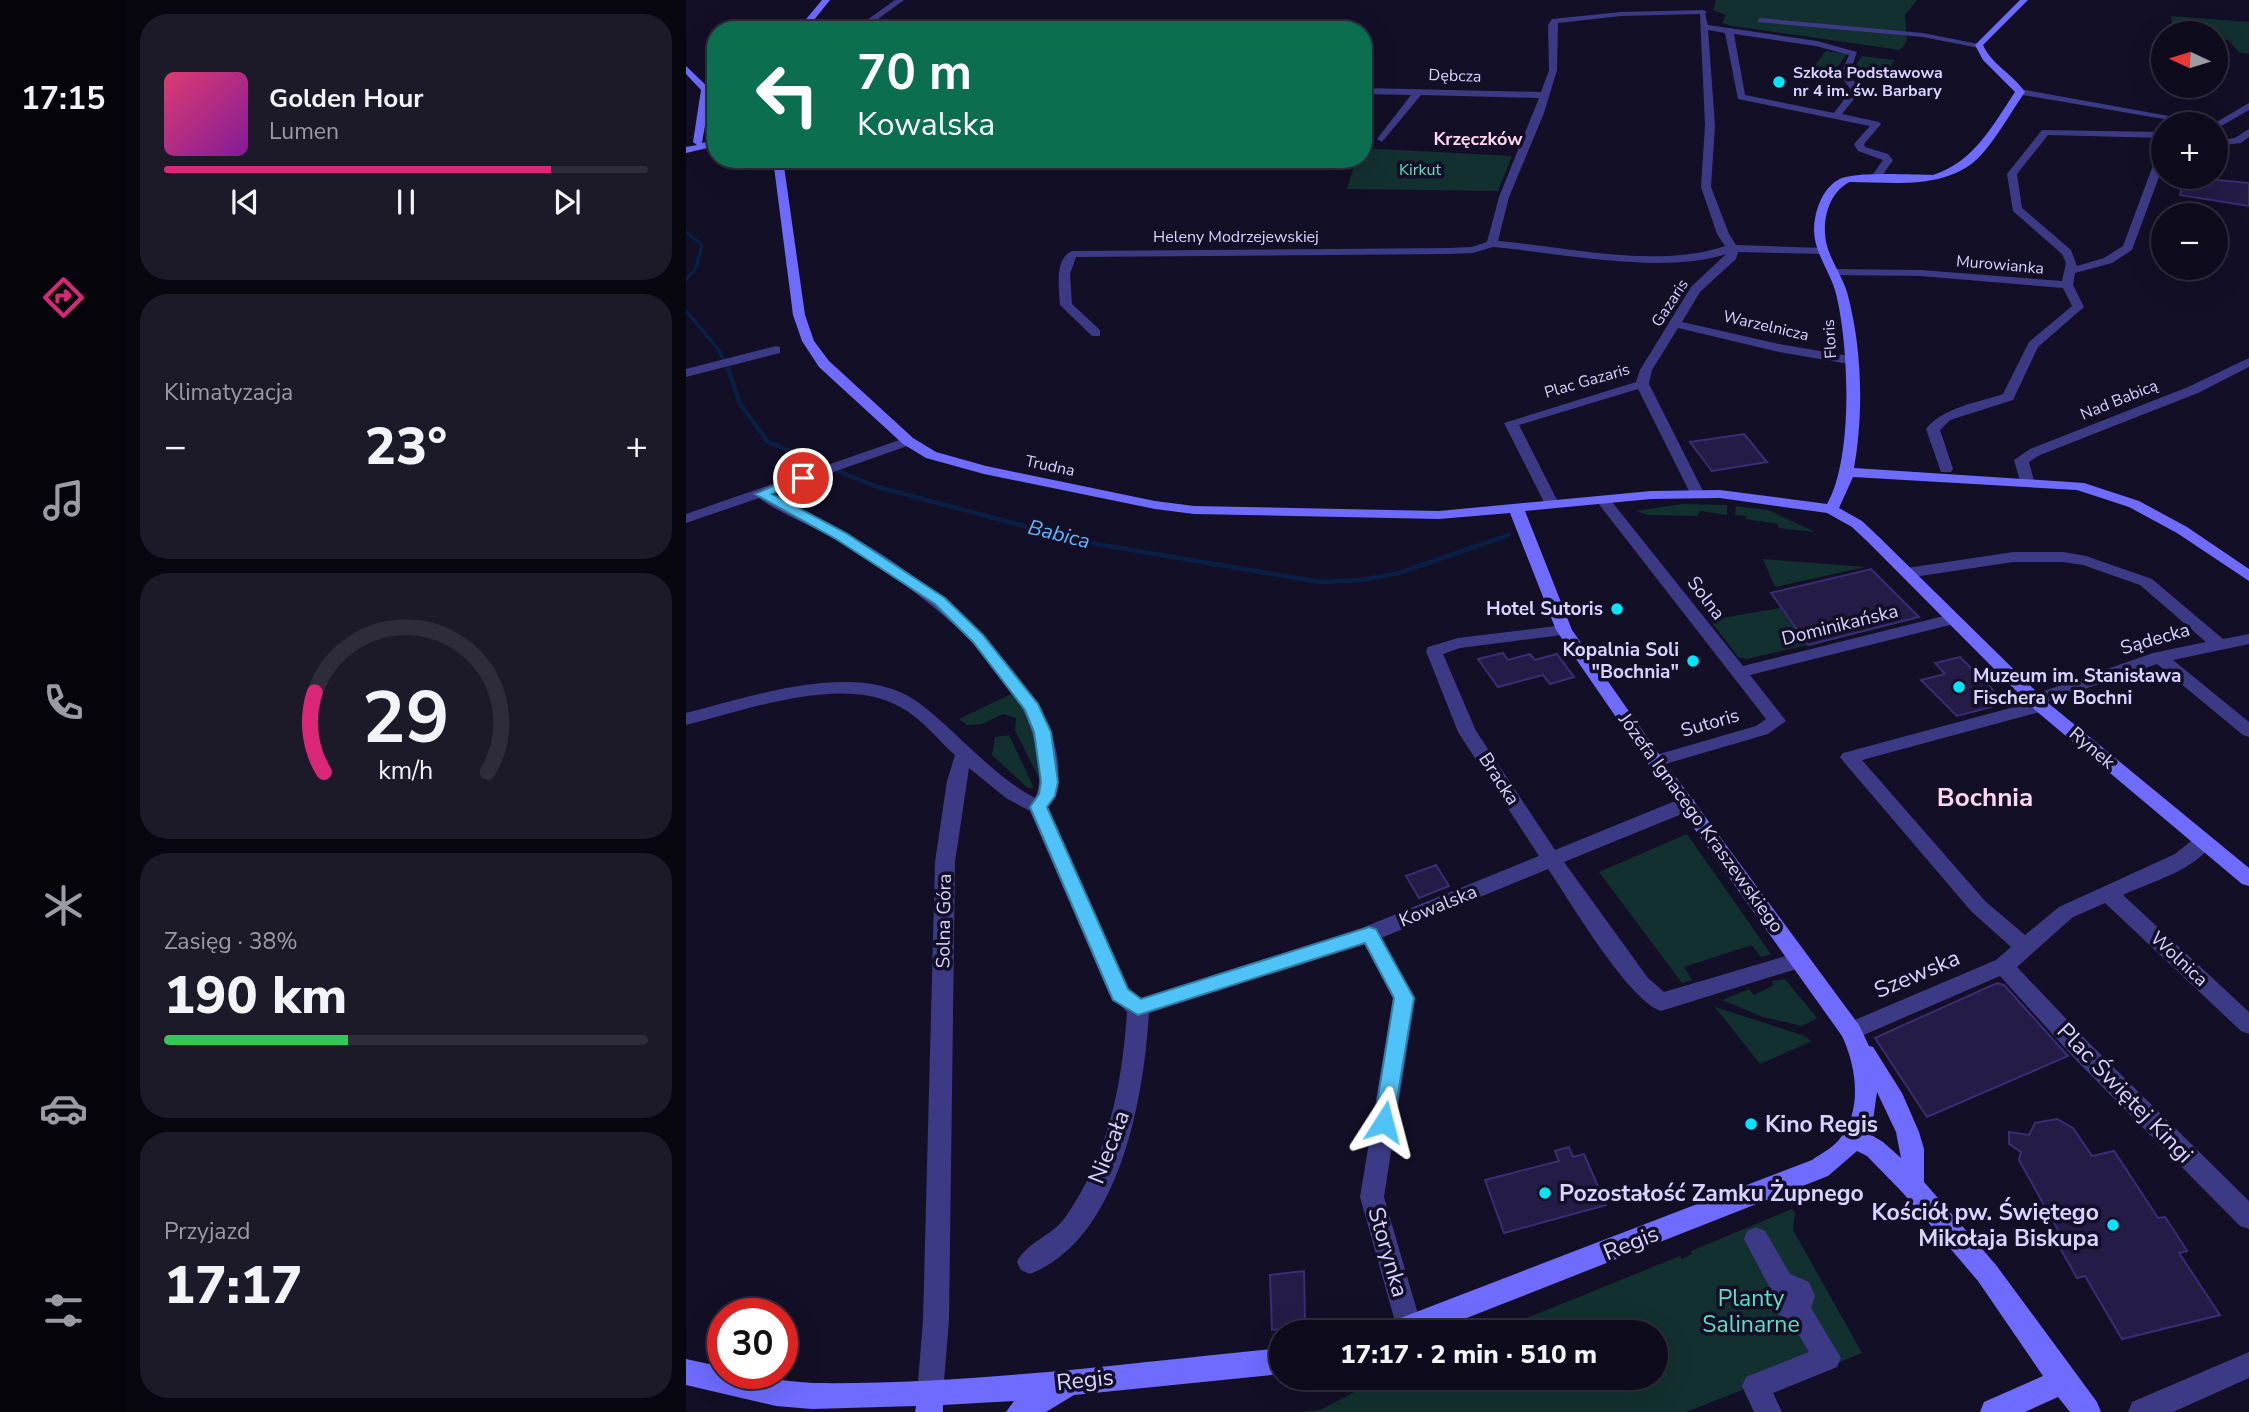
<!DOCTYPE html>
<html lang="pl">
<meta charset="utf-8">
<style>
:root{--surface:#0e0b1c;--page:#1c1929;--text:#f1f3f6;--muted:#9b9ba3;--line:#2e2b3b;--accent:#db2777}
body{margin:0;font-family:"Nunito Sans",sans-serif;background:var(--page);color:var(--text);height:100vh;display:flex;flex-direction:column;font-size:26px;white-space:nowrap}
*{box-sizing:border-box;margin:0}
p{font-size:23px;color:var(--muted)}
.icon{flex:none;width:38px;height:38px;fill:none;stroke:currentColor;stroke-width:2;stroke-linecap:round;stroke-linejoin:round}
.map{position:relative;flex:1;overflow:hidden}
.details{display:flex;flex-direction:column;gap:14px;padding:14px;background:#08060f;width:560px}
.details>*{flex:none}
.banner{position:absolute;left:21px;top:21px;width:665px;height:147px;border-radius:28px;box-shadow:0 7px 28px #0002,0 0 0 2px var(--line);background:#0b6e4f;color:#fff;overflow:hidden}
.needle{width:46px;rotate:274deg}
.buttons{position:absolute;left:1465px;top:21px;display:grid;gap:14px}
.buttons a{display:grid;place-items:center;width:77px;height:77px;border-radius:50%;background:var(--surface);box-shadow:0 7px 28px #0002,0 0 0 2px var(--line);font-size:35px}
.speed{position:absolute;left:21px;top:1298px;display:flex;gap:14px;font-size:35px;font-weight:700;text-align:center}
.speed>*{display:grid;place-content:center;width:91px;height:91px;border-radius:50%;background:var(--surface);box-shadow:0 7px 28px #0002,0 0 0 2px var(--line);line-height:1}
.speed .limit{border:10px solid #d22;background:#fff;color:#111}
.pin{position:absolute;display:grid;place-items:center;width:60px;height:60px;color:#fff;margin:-30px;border:4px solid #fff;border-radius:50%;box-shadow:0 2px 7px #0007}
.me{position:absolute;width:77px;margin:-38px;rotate:9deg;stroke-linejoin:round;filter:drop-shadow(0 0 5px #0008)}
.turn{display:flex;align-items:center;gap:24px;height:147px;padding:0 35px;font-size:32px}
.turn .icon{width:91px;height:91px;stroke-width:2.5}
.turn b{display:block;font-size:49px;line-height:60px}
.big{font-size:52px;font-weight:800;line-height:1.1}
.details .tile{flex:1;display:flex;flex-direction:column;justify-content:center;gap:10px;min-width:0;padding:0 24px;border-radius:28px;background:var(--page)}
.details .dial{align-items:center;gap:0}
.dial svg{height:182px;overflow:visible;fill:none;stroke:var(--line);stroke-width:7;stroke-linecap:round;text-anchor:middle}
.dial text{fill:var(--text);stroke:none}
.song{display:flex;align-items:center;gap:21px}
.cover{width:84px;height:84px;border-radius:10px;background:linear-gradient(135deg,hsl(340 70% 55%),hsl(290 70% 35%))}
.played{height:7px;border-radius:4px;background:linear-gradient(90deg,var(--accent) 80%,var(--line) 80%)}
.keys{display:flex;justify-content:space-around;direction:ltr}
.heat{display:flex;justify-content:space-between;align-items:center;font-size:38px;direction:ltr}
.charge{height:10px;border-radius:5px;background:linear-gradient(90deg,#34c759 38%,var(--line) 0)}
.trip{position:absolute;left:583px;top:1320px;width:399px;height:70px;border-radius:35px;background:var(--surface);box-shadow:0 7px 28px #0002,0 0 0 2px var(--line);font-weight:800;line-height:70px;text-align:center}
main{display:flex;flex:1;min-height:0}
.dock{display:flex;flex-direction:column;width:126px;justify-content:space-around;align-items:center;background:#06040b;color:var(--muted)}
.dock .icon{width:49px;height:49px}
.dock .selected{color:var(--accent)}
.dock b{font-size:32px;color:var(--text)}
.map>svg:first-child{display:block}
.green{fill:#12302f}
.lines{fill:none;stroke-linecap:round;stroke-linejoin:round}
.stream-far1{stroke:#0a1f44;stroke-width:3.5}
.stream{stroke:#0a1f44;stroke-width:4.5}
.building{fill:#241b47;stroke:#3b2d73;stroke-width:2}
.street{fill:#3d3a85;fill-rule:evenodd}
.secondary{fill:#6f6bff;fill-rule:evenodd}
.route{fill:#4fc3f7;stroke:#337fa1;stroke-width:2}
.poi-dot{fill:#00e5ff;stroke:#130f26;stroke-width:2.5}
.labels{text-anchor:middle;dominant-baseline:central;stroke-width:7;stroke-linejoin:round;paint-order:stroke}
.far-poi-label{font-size:16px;font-weight:bold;fill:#d9d4ff;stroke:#130f26;text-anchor:start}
.far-street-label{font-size:16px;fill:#d9d4ff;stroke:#130f26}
.far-park-label{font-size:16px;fill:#5fe0c0;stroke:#130f26}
.far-neighbourhood-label{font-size:18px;font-weight:bold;fill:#ffd6f0;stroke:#130f26}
.street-label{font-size:19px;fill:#d9d4ff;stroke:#130f26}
.poi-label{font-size:19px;font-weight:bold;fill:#d9d4ff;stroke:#130f26;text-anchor:end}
.water-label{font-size:21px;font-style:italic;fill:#62b6ff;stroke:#130f26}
.near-street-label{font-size:23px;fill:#d9d4ff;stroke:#130f26}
.near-poi-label{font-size:23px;font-weight:bold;fill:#d9d4ff;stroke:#130f26;text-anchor:start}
.near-park-label{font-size:23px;fill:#5fe0c0;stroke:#130f26}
.district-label{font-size:26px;font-weight:bold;fill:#ffd6f0;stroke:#130f26}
</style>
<main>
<nav class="dock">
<b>17:15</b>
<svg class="icon selected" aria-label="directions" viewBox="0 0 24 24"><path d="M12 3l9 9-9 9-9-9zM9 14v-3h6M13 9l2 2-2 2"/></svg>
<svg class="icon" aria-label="music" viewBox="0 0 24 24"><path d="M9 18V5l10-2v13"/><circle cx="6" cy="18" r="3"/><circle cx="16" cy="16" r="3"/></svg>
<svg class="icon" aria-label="phone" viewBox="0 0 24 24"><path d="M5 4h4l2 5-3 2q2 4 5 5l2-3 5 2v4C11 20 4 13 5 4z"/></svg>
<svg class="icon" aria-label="climate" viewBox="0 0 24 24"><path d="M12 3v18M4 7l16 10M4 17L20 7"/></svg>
<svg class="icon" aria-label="car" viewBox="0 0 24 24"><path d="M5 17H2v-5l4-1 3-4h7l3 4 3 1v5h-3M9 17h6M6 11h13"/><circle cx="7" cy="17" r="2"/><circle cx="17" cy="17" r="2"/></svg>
<svg class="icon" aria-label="filters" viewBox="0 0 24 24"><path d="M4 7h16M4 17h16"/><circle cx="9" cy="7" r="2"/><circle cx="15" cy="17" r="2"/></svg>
</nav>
<section class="details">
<div class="tile">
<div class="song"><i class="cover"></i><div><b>Golden Hour</b><p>Lumen</p></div></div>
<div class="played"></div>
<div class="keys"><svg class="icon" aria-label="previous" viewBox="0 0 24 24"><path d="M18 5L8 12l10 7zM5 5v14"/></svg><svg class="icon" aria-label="pause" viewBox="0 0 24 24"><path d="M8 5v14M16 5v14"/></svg><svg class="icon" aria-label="next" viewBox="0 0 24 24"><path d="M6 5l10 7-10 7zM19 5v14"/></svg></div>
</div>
<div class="tile"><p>Klimatyzacja</p>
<div class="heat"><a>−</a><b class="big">23°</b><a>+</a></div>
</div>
<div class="tile dial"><svg viewBox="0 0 100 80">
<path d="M14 69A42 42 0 1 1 86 69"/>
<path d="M14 69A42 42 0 0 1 10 34" stroke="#db2777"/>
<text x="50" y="56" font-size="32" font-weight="700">29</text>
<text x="50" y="72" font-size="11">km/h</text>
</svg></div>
<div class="tile"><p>Zasięg · 38%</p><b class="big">190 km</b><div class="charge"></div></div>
<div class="tile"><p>Przyjazd</p><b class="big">17:17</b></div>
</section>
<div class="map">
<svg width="1563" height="1412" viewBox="0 0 1563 1412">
<rect width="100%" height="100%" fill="#130f26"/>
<path class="green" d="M1030,0h201l-12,15 2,26 -7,9 -168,-24 -10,-3 4,-8 -13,-5z
M1485,16l78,6v32l-10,-2 -11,-12 -12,-1v-6h-42z
M1140,51l21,3 -18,24 -22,-3z
M1176,56l32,4 -10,19 -34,-5z
M677,148l17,1 132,7 -14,35 -151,-2 9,-30h7z
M996,504l45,1v10l-27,-4 -3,5 -49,-1 -12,-4z
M1050,506l32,4 47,22 -37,-4v-4l-32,-5v-3l-11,-1z
M1077,559l103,8 -91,20z
M1094,608l27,37 -60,14 -9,-2 -28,-37z
M327,693c21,27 24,59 29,92l-27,-55 1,-12 -13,-4 -21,10 -15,1 -8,-6z
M323,735l25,53h-6l-36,-33 3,-18z
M1001,834l84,120 -10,3 -9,-12 -68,22 8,13 -10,3 -83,-111z
M1099,979l32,39 -15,8 -39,-9 -41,-17 27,-11 5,6 20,-10 -2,-4z
M1029,1007l87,28 10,6 -52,23z
M1106,1209l3,4 -2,17 69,123 -94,38 -18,-4 -64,25h-387l21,-2 63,-33h273v-45h-164l188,-76 2,3 10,-5 -1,-3z"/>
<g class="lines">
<path class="stream-far1" d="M0,232l16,13 -6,23 -10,12
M0,311l32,38 11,21"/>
<path class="stream" d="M42,368l12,36 28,38 106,44 210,56 236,40 42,-2 37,-7 110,-38"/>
</g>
<path class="building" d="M1499,177l64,6v23l-69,-11z
M1058,434l23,28 -55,9 -22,-29z
M1185,569l48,48 -111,28 -37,-52z
M817,653l5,7 22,-6 5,6 22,-6 17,23 -24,7 -7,-9 -45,12 -20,-28z
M1274,657l46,46 -49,13 -36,-36 24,-6 -10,-11z
M750,865l13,21 -30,12 -13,-22z
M1311,983l7,2 64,71 -141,61 -52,-79z
M1371,1119l16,9 19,28 22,-5 44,67 7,-1 10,15 12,19 -8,2 41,62 -98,24 -37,-63 -8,2 -21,-37 7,-2 -44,-79 2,-8 -12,-8v-12l20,3 6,-12z
M883,1147l4,10 11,-3 22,51 -102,28 -19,-53 74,-19 -4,-10z
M618,1271l1,49 -7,8 -26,2 -2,-55z"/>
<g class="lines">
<path class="street" d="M209,0h9l-41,30h-10z
M1017,10l4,2 -2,2 3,11 109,16 40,11 -8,23 12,15 -19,24 37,8 2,2 -17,20 1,3 23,7 5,6 -13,19h-8l-1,-2 12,-17 -25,-9 -4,-7 16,-18 -132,-27 -13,-66 -17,-3 7,95 -4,62 18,47 7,11 87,3 6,3 -6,3 -85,-2 -2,7 -36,33 -18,30 97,22 70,12 6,4 -6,4 -70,-12 -101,-24 -26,42 -3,14 55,109 -2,3 -5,1 -7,-4 -52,-104 -119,36 40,79 -2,3 -5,1 -7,-4 -41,-81 132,-41 4,-12 51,-83 35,-33c-64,21 -165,-1 -233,-7l-20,6 -25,1 -372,3 -6,17 2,30 28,26v6h-8l-32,-31c-1,-17 -6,-46 12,-54l376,-3 24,-1 15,-5 12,-45 40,-99 -118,-3 -39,47 -5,-3 34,-44 -48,-1v-6l178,4 8,-22 -1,-45 4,-6 69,-7zM1014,14l5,111 -4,62 16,47 8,12c-66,23 -157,1 -227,-5l11,-44 35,-84 13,-43 1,-47 63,-7zM1048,34l82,12 33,9 -9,20 11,15 -17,23 -89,-18z
M1074,18l163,15 60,12 -4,3 -56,-11 -166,-15z
M396,26h6l1,4h-8z
M1334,89l193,35 36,-21v7l-33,19v-5h-23l-176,-30v-4z
M1563,129v8l-8,6 -25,3v-6l19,-2z
M1356,130l121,2v6l-115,-3 -31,39 5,34 49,42 6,16 27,-8 19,-12 35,-94 5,-3v17l-31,84 -20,13 -37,10 -2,12 11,22 -46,40 -25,53 -63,20 -10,10 13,39 -2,3h-10l-15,-43c18,-22 50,-26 77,-35l26,-52 43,-36 -9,-18 -143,-12 -87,-1 -6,-3 6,-3 87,1 142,11 4,-18 -4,-9 -49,-43 -6,-37z
M90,346l4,1v6l-94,24v-8z
M1563,358v9l-51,26 -158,62 -11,7 5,19 -2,3 -5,1 -7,-4 -6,-21 16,-11 158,-62z
M222,437l7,4 -2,3 -142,50c19,13 41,21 62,32 20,10 40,22 59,35 59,39 207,166 156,246l80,181 13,10 221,-70 177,-72 -81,-124 -32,-81 2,-4 30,-9 106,-13 8,5 -2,4 -110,14 -17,6 33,77 79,119 125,-51h14l2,5 -2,5 -130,53 84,116 16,14 135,-40 7,2 3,6 -3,6 -145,45c-33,-11 -91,-110 -113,-142l-167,69 34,60 -31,199 38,131 -2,4h-22l-38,-135 33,-199 -29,-54 -215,69c-5,84 -29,226 -119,261l-9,-4 -4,-8c9,-19 34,-26 47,-43 44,-61 58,-133 63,-207l-18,-18 -79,-183 -24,-13 -37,-30 -14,94 -6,458 -6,74 -3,10 -10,3 -10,-3 -3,-10 6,-74 12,-458 12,-81 8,-26c-17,-15 -33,-36 -53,-47 -58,-35 -155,2 -216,17v-12c65,-16 173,-55 233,-10 40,30 71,71 116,95 8,-17 3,-35 0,-53 -16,-84 -131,-166 -201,-206 -25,-15 -52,-24 -75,-41l-73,25v-9z
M917,496l5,1 135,169 209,-52 8,5 -2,4 -208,52 33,42 3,4 -18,13 -113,33 -6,-2 -3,-4 3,-4 107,-31 10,-7 -168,-216v-6z
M1327,552h50l23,4 66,23 71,60 26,-5v10l-76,16 76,62v15l-6,-2 -86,-71 -110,38 3,4 -3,4 -185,50 123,141 40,34 34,-28 116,-53 21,-17h14l3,5c-16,28 -63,40 -90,53l126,117v22l-8,-3 -136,-128 -32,14 -56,50 74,78 158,156v28l-9,-3 -165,-167 -75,-83 -141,61 -8,3 -8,-3 -3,-6 3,-6 153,-65 15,-13 -40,-36 -128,-150 -3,-4 3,-4 186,-50 -2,-3 3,-4 123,-43 53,-11 -66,-57 -57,-20 -20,-3h-50l-106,16 -8,-5 8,-5z
M1070,1227l9,4 25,43 19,8 6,14 -4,12 30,50 -4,9 -64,26 9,19h-28l-12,-26 4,-9 63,-25 -19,-32 -18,-9 -5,-13 3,-10 -26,-49 3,-8z
M1563,1352v26l-76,34h-45l4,-10z"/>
<path class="secondary" d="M136,0h8l-24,30h-9z
M1334,0h8l-45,45c9,20 30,29 42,47 -14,20 -27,44 -43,62 -33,37 -88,28 -132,28 -18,8 -26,31 -25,50 0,22 16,40 22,60 15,54 17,121 7,176l230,15 55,18 48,26 62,42v12l-72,-48 -48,-26 -52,-17 -224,-13 -14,31 23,13 17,16 168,165 202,166v18l-7,-2 -207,-174 -166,-167 -17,-16 -25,-14 -107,-15 -69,1 -126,12 47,119 89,127 198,268 10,21 4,1 29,46 17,39 5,17v33l72,83 101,137 4,10h-31l-12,-15 -33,15h-45l4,-10 59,-26 -65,-95 -75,-88 -36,-37 -10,-5 -29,25 -397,156h-46l4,-9 9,-4 414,-159c8,-6 19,-11 26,-19 25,-29 19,-73 4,-105l-193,-271 -93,-135 -46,-117 -71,6 -245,-5 -39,-5 -171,-35 -58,-16 -23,-14 -84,-77 -17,-26 -9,-26 -20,-156h10l22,156 9,26 15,20 84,77 23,14 50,14 169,35 39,5 245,5 212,-20 69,-1 107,14c27,-46 22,-163 8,-214 -6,-20 -21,-38 -21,-60 0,-18 8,-41 24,-50 14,-9 76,-5 95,-5 41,-13 60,-50 82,-83l-32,-32 -8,-15zM1191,1092l19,40 5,26 -18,-16 -15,-9 5,-13z
M0,66l25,24 -9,53 14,-3v6l-30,7v-6l11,-2 -4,-3 8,-52 -15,-16z
M595,1348v26l-207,21 -28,17h-40l8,-11 -71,4v7h-28l1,-6 -104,3 -36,-3 -90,-21v-26l37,8v7c30,0 59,8 90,9 156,2 313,-20 468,-35z"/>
</g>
<path class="route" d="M112,475l11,3 -37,16 74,39 99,65 38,37 55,69 13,28 7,50 -3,14 -8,11 81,182 13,10 228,-72 7,2 38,69 -22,131 -8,2 -7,-2 -3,-7 20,-124 -29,-55 -227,72 -25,-15 -83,-193 9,-13 2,-12 -7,-50 -9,-22 -52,-68 -38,-38 -99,-65 -81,-45z"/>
<g class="poi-dot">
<circle cx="1093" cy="82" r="7"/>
<circle cx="931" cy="609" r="7"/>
<circle cx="1007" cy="661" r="7"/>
<circle cx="1273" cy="687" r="7"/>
<circle cx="1065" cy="1124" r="7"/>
<circle cx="859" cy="1193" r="7"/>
<circle cx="1427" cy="1225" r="7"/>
</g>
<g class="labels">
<g class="far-poi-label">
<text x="1107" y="73">Szkoła Podstawowa<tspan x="1107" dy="18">nr 4 im. św. Barbary</tspan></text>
</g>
<g class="far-street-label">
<text transform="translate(769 76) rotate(2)">Dębcza</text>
<text x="550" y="237">Heleny Modrzejewskiej</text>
<text transform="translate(1314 265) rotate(5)">Murowianka</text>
<text transform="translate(984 303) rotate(-57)">Gazaris</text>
<text transform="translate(1080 326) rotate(13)">Warzelnicza</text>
<text transform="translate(1144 339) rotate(-94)">Floris</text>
<text transform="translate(901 381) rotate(-16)">Plac Gazaris</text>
<text transform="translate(1433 400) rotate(-22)">Nad Babicą</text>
<text transform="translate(364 466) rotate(12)">Trudna</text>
</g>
<g class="far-park-label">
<text x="734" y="170">Kirkut</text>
</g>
<g class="far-neighbourhood-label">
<text x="792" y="139">Krzęczków</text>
</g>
<g class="street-label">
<text transform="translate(1020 598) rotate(53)">Solna</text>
<text transform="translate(1154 625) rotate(-14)">Dominikańska</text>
<text transform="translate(1469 639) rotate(-16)">Sądecka</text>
<text transform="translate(1024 723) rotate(-16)">Sutoris</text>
<text transform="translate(1406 748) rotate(40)">Rynek</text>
<text transform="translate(813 779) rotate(57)">Bracka</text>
<text transform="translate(1015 823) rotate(54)">Józefa Ignacego Kraszewskiego</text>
<text transform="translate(752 906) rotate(-22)">Kowalska</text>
<text transform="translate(258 921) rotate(-89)">Solna Góra</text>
<text transform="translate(1493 959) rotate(43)">Wolnica</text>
</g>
<g class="poi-label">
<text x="917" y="609">Hotel Sutoris</text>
<text x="993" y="650">Kopalnia Soli<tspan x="993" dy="22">"Bochnia"</tspan></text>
<text x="1287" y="676" text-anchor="start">Muzeum im. Stanisława<tspan x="1287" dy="22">Fischera w Bochni</tspan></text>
</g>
<g class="water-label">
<text transform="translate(373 534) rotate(14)">Babica</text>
</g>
<g class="near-street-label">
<text transform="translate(1231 974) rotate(-23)">Szewska</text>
<text transform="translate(1439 1093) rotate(46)">Plac Świętej Kingi</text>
<text transform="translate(423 1147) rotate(-69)">Niecała</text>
<text transform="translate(945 1243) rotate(-22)">Regis</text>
<text transform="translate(702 1252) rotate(74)">Storynka</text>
<text transform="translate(399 1380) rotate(-6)">Regis</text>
</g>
<g class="near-poi-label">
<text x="1079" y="1124">Kino Regis</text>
<text x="873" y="1193">Pozostałość Zamku Żupnego</text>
<text x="1413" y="1212" text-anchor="end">Kościół pw. Świętego<tspan x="1413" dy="26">Mikołaja Biskupa</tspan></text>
</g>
<g class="near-park-label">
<text x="1065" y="1298">Planty<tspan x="1065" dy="26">Salinarne</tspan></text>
</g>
<g class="district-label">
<text x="1299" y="797">Bochnia</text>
</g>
</g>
</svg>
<div class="buttons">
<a><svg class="needle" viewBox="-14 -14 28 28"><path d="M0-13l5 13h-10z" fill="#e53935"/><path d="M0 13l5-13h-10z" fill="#9b9ba3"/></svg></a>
<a>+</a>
<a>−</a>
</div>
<div class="speed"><div class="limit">30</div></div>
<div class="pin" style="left:117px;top:478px;background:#d93025"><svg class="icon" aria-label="arrive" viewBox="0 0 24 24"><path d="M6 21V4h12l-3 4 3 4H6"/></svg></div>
<svg class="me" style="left:698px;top:1122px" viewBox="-20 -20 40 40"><path d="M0-17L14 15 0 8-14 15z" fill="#4fc3f7" stroke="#fff" stroke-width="4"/></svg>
<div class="trip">17:17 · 2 min · 510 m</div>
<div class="banner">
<div class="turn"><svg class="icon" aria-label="left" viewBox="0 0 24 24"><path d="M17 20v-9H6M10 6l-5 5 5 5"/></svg><div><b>70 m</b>Kowalska</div></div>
</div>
</div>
</main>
